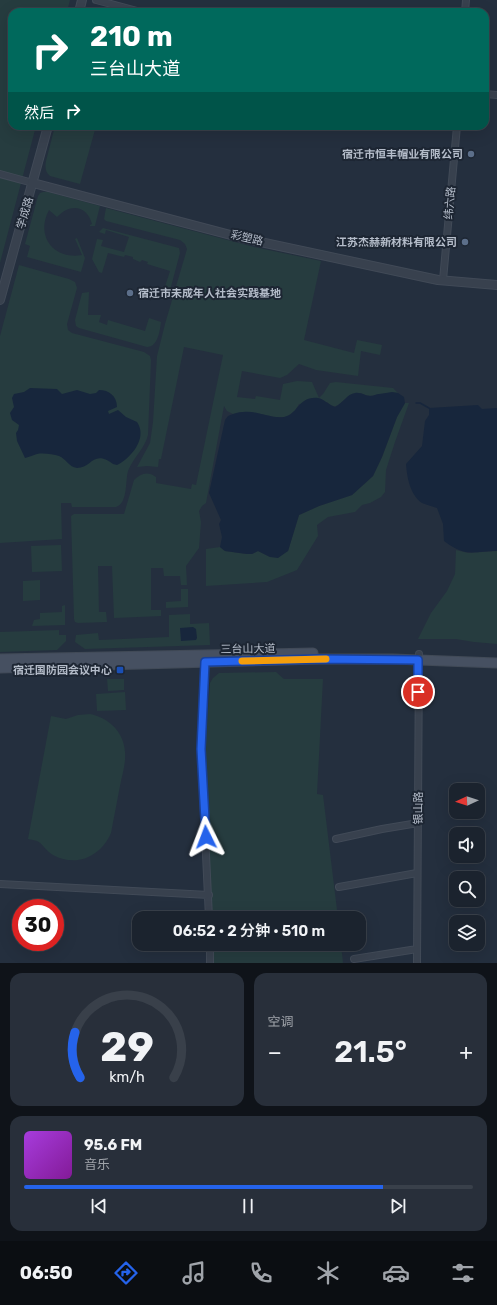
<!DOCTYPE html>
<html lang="zh">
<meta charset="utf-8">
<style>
:root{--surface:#1b232e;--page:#282f3a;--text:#f1f3f6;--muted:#a0a4aa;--line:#39404a;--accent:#2563eb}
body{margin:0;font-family:Rubik,"Noto Sans SC",sans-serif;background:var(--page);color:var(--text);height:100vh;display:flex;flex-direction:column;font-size:15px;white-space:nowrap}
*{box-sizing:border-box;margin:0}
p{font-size:13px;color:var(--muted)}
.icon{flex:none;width:22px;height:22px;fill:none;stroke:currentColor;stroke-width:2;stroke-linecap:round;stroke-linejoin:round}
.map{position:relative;height:963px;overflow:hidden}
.details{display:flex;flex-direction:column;gap:10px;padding:10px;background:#0f1319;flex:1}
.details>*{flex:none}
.banner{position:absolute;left:8px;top:8px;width:481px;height:122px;border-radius:12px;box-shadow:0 4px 16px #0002,0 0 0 1px var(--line);background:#00695c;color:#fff;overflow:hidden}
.needle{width:26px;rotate:267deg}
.controls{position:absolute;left:449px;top:783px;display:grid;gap:8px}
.controls a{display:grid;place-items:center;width:36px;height:36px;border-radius:8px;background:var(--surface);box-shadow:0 4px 16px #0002,0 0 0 1px var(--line);font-size:20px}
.speed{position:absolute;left:12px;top:899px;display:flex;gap:8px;font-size:20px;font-weight:700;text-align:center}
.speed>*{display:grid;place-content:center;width:52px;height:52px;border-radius:50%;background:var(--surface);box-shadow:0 4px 16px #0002,0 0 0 1px var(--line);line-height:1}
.speed .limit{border:6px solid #d22;background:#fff;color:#111}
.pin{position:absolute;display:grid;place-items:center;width:34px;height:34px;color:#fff;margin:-17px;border:2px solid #fff;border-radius:50%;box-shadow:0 1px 4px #0007}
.me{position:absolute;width:44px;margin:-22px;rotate:357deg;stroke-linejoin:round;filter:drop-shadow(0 0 3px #0008)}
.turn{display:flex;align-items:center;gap:14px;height:84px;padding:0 16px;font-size:18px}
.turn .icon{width:52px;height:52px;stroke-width:2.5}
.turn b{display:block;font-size:28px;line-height:34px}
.then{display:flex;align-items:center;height:38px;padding:0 16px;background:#0003;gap:8px;font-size:15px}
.big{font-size:30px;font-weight:600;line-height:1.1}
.details .widget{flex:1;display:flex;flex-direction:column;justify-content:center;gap:6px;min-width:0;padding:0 14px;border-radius:12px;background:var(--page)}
.details .dial{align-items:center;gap:0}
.dial svg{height:104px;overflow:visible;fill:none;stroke:var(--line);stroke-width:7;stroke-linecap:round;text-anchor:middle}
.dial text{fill:var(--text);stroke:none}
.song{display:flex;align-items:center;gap:12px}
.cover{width:48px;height:48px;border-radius:6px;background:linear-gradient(135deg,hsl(280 70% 55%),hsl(290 70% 35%))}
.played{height:4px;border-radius:2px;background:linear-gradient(90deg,var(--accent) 80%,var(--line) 80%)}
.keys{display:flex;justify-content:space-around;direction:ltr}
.heat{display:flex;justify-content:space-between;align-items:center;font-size:22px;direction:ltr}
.details .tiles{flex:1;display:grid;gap:10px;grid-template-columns:1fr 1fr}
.widget:last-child{grid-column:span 2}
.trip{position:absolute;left:132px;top:911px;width:234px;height:40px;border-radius:12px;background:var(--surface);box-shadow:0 4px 16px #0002,0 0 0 1px var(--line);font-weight:600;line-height:40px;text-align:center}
.tabs{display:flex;height:64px;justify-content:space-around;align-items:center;background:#0b0e12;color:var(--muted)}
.tabs .icon{width:28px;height:28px}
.tabs .current{color:var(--accent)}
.tabs b{font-size:18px;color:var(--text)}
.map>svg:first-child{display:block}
.green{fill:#263c3f}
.water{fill:#17263c}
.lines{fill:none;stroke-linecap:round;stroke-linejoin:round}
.stream{stroke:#17263c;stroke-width:1.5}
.minor-casing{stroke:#414a57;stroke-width:8}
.tertiary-casing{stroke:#414a57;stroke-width:10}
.secondary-casing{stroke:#414a57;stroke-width:11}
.minor{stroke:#38414e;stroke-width:6}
.tertiary{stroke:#38414e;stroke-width:8}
.secondary{stroke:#465061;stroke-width:9}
.route-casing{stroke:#184099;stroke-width:10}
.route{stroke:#2563eb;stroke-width:7}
.slow{stroke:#f59e0b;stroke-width:7}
.service-dot{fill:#5c6f8a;stroke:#1d2633;stroke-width:1.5}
.transit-dot{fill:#1a4fb4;stroke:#1d2633;stroke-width:1.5}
.labels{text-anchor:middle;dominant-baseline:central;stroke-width:4;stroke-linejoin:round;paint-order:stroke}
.poi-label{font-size:11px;font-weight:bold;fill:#b4bcc9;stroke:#1d2633;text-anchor:end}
.street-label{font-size:11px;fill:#b4bcc9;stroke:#1d2633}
</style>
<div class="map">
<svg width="497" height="963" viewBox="0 0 497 963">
<rect width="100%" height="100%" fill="#242f3e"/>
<path class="green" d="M0,0h70l-3,12h-55v114h24l-36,137z
M55,126h41l-16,58 -30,-8c-5,-4 -5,-9 -4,-15z
M43,192h5l52,14 -5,20h-5v-1l2,-1c-5,-19 -22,-21 -35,-7l-8,-7c-14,26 5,50 33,45l-7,-16 2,-1 8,20 -4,14 -54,-15 3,-11 -5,-2 13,-48 2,-3z
M106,208l148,39 67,14 -17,79 50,13 3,-13 25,5 -2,10 -19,-4 -3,25 -42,-6 -17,-6 -12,11 -7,3 -38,-7 -5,26 18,2 1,-3 24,4 3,-16 14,-3 15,1 7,16 4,-4 7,-11 6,-1 57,6 5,5c-14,-2 -27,7 -37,0 -5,2 -12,4 -16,7 -8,5 -9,10 -18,2l-28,2 -4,7 -9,6h-11l-26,-5 -16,2 -6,-3 -3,-5 -18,97 -4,3 -3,5 2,11 -2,26 -13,18 1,19h-6l-1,-9h-16l-1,-8h-12v42h10v6l-47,2 -2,-52h-14l1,46h7l1,10 -29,1 -3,-1 -1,-3 -3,-103 3,-2h50l10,-34c7,-7 14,-9 22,-3v6l35,6 1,-5 4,1 27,-130 -39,-8 -23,112h-2l-1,8 -11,-1 -10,1 13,-24 3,-21 4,-66 8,-32 22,-75 -2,-5 -5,-4 -74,-19 -2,-2z
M103,228l76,20 1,5 -12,45 -6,-2 8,-25 -23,-7 1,-2 -6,-2 -2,2 -7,-3v-2l-8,-2 -1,2 -16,-4 -6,20 -3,-1 -7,-13 5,-20 6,1 -2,6 23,6 5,-15 -23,-7 -1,4 -6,-2z
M19,265l50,14 6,3 2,6 -10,36 1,6 4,3 72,19 6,4 1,4 -3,75c-3,13 -15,23 -20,36 -3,11 0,32 -12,36h-44l-1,-4h-10l1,36 -62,4v-207z
M89,292l-1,23h13l-2,7 8,3 1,-5 37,11 4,-13 12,4c-1,8 -3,25 -14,25l-68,-19 -3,-2 -1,-6 7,-27z
M405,403h4l-14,39 -9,28 -1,22 -4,5 -11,6 -8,2 -7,7 -27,5 -11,8 1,11 -21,34 -30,12 -61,4v-37l14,-2 5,4 22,3h5l6,-3 12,6 18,-6 11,-36 20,-9 33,-11 21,-19 9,-19 15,-40z
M61,545l1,26 -30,1 -1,-26z
M456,550l12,3 29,-2v93l-23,-2 -18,-3h-38l13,-26 16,-22 8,-17z
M40,580v20l-17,1v-20z
M181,589h7v18l-22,1v-6l15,-1z
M65,605v20l-33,1 2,-6 6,-1v-6l22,-1v-6z
M190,614v10l19,-1 1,22 -125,4 -10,-7 1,-7 22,-2 1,7 70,-3v-22z
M59,630v5h7v6l-9,9 -57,2v-20z
M276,672l8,7h39l-6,115 6,1 15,123h-126l-7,-171 5,-64 3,-5 6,-5z
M107,679h17v11l-16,1z
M125,692l1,18 -29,1 -1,-17z
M90,714c19,4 34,18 35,38 1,12 -3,23 -5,34 -3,16 -6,31 -9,47 -10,23 -34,35 -58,22 -6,-3 -11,-12 -16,-14 -2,-1 -6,-1 -9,-2l23,-123 15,3 12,-4z
M213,944h128l2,19h-129z"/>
<path class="water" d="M30,388l27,1 5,5 15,-4 13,4 6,-1 3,-3c10,0 18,6 18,17l-9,4 1,3 9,-4 8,7 11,5c11,16 -6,36 -20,43l-4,-1c-20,-15 -21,4 -36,4 -8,-1 -11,-9 -18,-12 -6,-2 -16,-3 -22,-2 -4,1 -7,3 -12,4l-8,-17 -1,-8 2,-3 1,-5 -7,-5 -2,-7 4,-6 -2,-9 2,-4 10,-2z
M392,392l6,1 6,4 1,6 -8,14 -15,40 -9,19 -21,19 -33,11 -20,9 -11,36 -10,7 -8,-1 -12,-6 -6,3h-5l-22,-3 -5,-4 2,-10 -3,-13 2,-4 -12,-27 16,-73 3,-4c5,-2 10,-4 15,-4 14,-2 27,7 41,5 14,-2 14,-21 34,-19 6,1 11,7 17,9 8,-4 12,-13 20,-14 6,-1 10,3 15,3 4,0 6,-2 9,-2 5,-1 9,-1 13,-2z
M478,405l4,4 15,-1v143c-25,0 -30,7 -53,-10l-1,-17 -6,-16c-5,-2 -11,-3 -15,-5 -12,-8 -15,-26 -16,-39l16,-18 3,-25 4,-6v-7z
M193,627l3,2 1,9 -1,2 -15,1 -1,-13z"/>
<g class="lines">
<path class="stream" d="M416,403h4l9,5"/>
<g class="minor-casing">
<path id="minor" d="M96,0l45,12
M465,12l1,-12
M485,94l12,1
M0,174l33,9
M443,280l14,-154
M205,660l-4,89 8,169
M336,839l46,-10 36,-6
M0,884l209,11
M339,887l78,-14
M210,944v19
M354,959l63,-10
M417,963l2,-309"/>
</g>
<g class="tertiary-casing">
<path id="tertiary" d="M79,12l3,-12
M33,183l209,55 196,42 59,5
M0,300l48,-174"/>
</g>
<g class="secondary-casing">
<path id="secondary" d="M0,659l313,-6
M0,668l320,-9h73l104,4"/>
</g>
<use href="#minor" class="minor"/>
<use href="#tertiary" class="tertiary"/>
<use href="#secondary" class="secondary"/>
</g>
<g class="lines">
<g class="route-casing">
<path id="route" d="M206,837l-5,-88 4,-87 115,-3 98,1v32"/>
</g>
<use href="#route" class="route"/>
<path class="slow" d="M242,661l84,-2"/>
</g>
<g class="service-dot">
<circle cx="471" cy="154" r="4"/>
<circle cx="465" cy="242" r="4"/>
<circle cx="130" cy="293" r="4"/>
</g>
<rect class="transit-dot" x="116" y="666" width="8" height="8" rx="2"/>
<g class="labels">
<g class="poi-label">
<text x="463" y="154">宿迁市恒丰帽业有限公司</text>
<text x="457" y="242">江苏杰赫新材料有限公司</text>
<text x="138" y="293" text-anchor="start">宿迁市未成年人社会实践基地</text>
<text x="112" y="670">宿迁国防园会议中心</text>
</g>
<g class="street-label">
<text transform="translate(450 203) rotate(-85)">纬六路</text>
<text transform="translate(25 213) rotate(-74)">学成路</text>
<text transform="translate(247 238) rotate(13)">彩塑路</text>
<text transform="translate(248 649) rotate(-1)">三台山大道</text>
<text transform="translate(418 808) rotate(-90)">银山路</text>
</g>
</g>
</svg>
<div class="controls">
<a><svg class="needle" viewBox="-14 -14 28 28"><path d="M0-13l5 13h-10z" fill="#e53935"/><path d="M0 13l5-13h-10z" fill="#a0a4aa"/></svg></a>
<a><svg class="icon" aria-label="sound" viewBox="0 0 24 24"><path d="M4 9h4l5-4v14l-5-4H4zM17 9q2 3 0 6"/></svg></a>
<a><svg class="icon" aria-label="search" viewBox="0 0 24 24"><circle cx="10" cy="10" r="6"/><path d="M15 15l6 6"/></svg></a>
<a><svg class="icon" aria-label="layers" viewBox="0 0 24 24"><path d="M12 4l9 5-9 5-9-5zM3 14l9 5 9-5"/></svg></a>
</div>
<div class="speed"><div class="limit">30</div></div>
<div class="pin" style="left:418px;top:692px;background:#d93025"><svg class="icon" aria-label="arrive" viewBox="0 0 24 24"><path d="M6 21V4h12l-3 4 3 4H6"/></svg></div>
<svg class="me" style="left:206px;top:837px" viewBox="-20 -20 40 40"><path d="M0-17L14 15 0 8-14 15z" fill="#2563eb" stroke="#fff" stroke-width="4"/></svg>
<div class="trip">06:52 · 2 分钟 · 510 m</div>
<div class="banner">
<div class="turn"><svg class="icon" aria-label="right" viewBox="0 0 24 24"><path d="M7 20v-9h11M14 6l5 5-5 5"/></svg><div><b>210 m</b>三台山大道</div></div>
<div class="then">然后<svg class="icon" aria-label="right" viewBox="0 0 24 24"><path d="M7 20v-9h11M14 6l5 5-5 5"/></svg></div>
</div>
</div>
<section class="details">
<div class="tiles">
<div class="widget dial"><svg viewBox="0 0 100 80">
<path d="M14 69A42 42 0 1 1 86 69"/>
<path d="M14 69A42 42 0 0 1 10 34" stroke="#2563eb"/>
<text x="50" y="56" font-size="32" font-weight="700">29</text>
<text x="50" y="72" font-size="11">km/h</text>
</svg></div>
<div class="widget"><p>空调</p>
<div class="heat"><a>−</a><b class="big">21.5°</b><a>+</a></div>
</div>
<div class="widget">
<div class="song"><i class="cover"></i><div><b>95.6 FM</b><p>音乐</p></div></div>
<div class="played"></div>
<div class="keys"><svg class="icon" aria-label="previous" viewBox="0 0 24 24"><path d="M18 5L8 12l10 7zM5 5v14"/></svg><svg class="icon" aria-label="pause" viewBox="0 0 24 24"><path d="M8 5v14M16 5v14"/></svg><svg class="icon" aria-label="next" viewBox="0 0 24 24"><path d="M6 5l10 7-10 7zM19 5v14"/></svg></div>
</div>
</div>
</section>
<nav class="tabs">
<b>06:50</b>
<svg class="icon current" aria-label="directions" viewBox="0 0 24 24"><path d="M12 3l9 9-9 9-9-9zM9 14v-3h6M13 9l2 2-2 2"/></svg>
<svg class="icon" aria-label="music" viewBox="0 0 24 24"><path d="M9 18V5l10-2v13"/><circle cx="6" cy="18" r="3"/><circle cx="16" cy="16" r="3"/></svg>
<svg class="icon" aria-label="phone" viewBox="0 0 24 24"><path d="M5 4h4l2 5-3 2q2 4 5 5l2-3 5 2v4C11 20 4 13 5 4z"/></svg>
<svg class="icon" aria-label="climate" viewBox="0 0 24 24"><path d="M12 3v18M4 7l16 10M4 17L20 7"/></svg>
<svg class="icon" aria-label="car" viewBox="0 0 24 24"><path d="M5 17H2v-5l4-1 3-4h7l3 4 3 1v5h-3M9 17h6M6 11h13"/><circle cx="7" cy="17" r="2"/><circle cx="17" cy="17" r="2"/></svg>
<svg class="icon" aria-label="filters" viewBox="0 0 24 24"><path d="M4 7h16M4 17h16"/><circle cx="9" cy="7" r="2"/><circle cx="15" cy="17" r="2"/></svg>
</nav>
